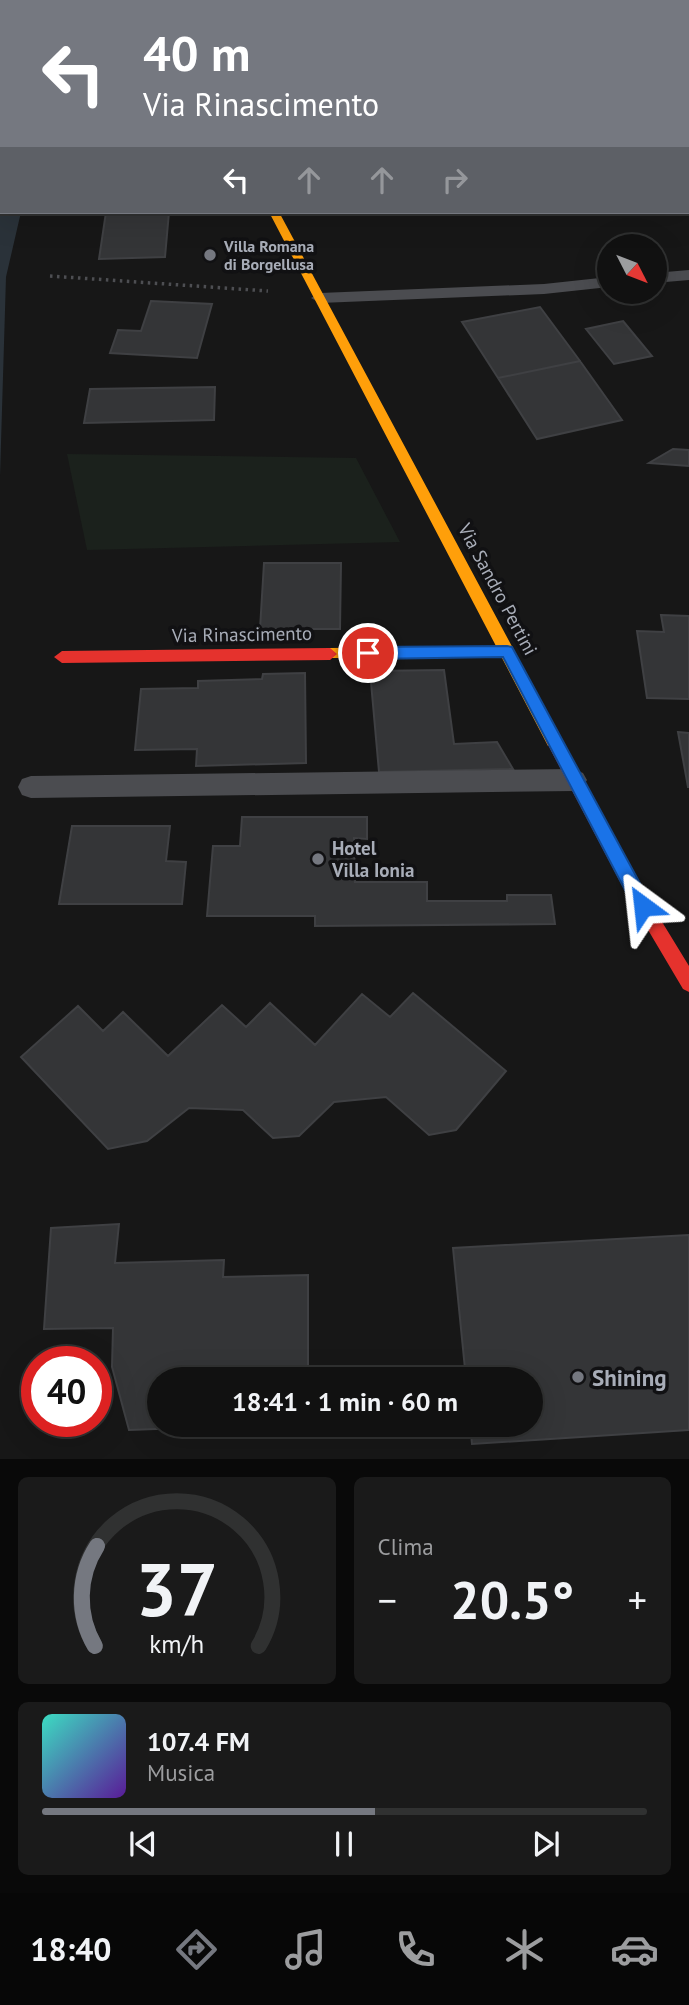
<!DOCTYPE html>
<html lang="it">
<meta charset="utf-8">
<style>
:root{--surface:#111;--page:#1a1a1a;--text:#f1f3f6;--muted:#9c9d9f;--line:#303131;--accent:#757880}
body{margin:0;font-family:"PT Sans",sans-serif;background:var(--page);color:var(--text);height:100vh;display:flex;flex-direction:column;font-size:26px;white-space:nowrap}
*{box-sizing:border-box;margin:0}
p{font-size:23px;color:var(--muted)}
.icon{flex:none;width:38px;height:38px;fill:none;stroke:currentColor;stroke-width:2;stroke-linecap:round;stroke-linejoin:round}
.map{position:relative;height:1459px;overflow:hidden}
.sheet{display:flex;flex-direction:column;gap:18px;padding:18px;background:#090909;flex:1}
.sheet>*{flex:none}
.banner{position:absolute;left:0px;top:0px;width:690px;height:214px;box-shadow:0 7px 28px #0002,0 0 0 2px var(--line);background:#757880;color:#fff;overflow:hidden}
.needle{width:46px;rotate:132deg}
.controls{position:absolute;left:597px;top:234px;display:grid;gap:14px}
.controls a{display:grid;place-items:center;width:70px;height:70px;border-radius:50%;background:var(--surface);box-shadow:0 7px 28px #0002,0 0 0 2px var(--line);font-size:35px}
.speed{position:absolute;left:21px;top:1346px;display:flex;gap:14px;font-size:35px;font-weight:700;text-align:center}
.speed>*{display:grid;place-content:center;width:91px;height:91px;border-radius:50%;background:var(--surface);box-shadow:0 7px 28px #0002,0 0 0 2px var(--line);line-height:1}
.speed .limit{border:10px solid #d22;background:#fff;color:#111}
.pin{position:absolute;display:grid;place-items:center;width:60px;height:60px;color:#fff;margin:-30px;border:4px solid #fff;border-radius:50%;box-shadow:0 2px 7px #0007}
.me{position:absolute;width:77px;margin:-38px;rotate:330deg;stroke-linejoin:round;filter:drop-shadow(0 0 5px #0008)}
.turn{display:flex;align-items:center;gap:24px;height:147px;padding:0 28px;font-size:32px}
.turn .icon{width:91px;height:91px;stroke-width:2.5}
.turn b{display:block;font-size:49px;line-height:60px}
.lanes{display:flex;align-items:center;height:66px;padding:0 28px;background:#0003;justify-content:center;gap:35px;direction:ltr}
.lanes .off{opacity:.35}
.big{font-size:52px;font-weight:700;line-height:1.1}
.sheet .widget{flex:1;display:flex;flex-direction:column;justify-content:center;gap:10px;min-width:0;padding:0 24px;border-radius:10px;background:var(--page)}
.sheet .dial{align-items:center;gap:0}
.dial svg{height:182px;overflow:visible;fill:none;stroke:var(--line);stroke-width:7;stroke-linecap:round;text-anchor:middle}
.dial text{fill:var(--text);stroke:none}
.song{display:flex;align-items:center;gap:21px}
.cover{width:84px;height:84px;border-radius:10px;background:linear-gradient(135deg,hsl(170 70% 55%),hsl(270 70% 35%))}
.played{height:7px;border-radius:4px;background:linear-gradient(90deg,var(--accent) 55%,var(--line) 55%)}
.keys{display:flex;justify-content:space-around;direction:ltr}
.heat{display:flex;justify-content:space-between;align-items:center;font-size:38px;direction:ltr}
.sheet .tiles{flex:1;display:grid;gap:18px;grid-template-columns:1fr 1fr}
.widget:last-child{grid-column:span 2}
.trip{position:absolute;left:147px;top:1367px;width:396px;height:70px;border-radius:35px;background:var(--surface);box-shadow:0 7px 28px #0002,0 0 0 2px var(--line);font-weight:700;line-height:70px;text-align:center}
.dock{display:flex;height:112px;justify-content:space-around;align-items:center;background:#070707;color:var(--muted)}
.dock .icon{width:49px;height:49px}
.dock .on{color:var(--accent)}
.dock b{font-size:32px;color:var(--text)}
.map>svg:first-child{display:block}
.green{fill:#1b211c}
.water{fill:#2a3239}
.lines{fill:none;stroke-linecap:round;stroke-linejoin:round}
.stream{fill:#2a3239;fill-rule:evenodd}
.building{fill:#343537;stroke:#3f4043;stroke-width:2}
.path{stroke:#4d4e52;stroke-width:3.5;stroke-dasharray:2.5 4.5;stroke-linecap:butt}
.lane{fill:#4b4c50;fill-rule:evenodd}
.fast{fill:#30b455;fill-rule:evenodd}
.slow{fill:#ff9f0a;fill-rule:evenodd}
.jam{fill:#e5322d;fill-rule:evenodd}
.route{fill:#1a73e8;stroke:#114b97;stroke-width:2}
.poi-dot{fill:#757880;stroke:#111113;stroke-width:2.5}
.labels{text-anchor:middle;dominant-baseline:central;stroke-width:7;stroke-linejoin:round;paint-order:stroke}
.far-poi-label{font-size:16px;font-weight:bold;fill:#a8adb8;stroke:#111113;text-anchor:start}
.street-label{font-size:19px;fill:#a8adb8;stroke:#111113}
.poi-label{font-size:19px;font-weight:bold;fill:#a8adb8;stroke:#111113;text-anchor:start}
.near-poi-label{font-size:23px;font-weight:bold;fill:#a8adb8;stroke:#111113;text-anchor:start}
</style>
<div class="map">
<svg width="689" height="1459" viewBox="0 0 689 1459">
<rect width="100%" height="100%" fill="#171717"/>
<path class="green" d="M67,454l289,4 44,84 -313,8z"/>
<path class="water" d="M0,0l26,2h-24v210h19l-15,65 -6,199z"/>
<g class="lines">
<path class="stream" d="M217,0h10l-11,2z"/>
</g>
<path class="building" d="M106,212h63l-4,45 -66,2z
M151,301l61,3 -15,54 -87,-5 8,-23 23,1z
M540,307l40,54 -82,17 -36,-56z
M623,321l29,35 -38,8 -28,-35z
M580,361l42,59 -85,19 -39,-61z
M215,387l-1,33 -130,3 6,-34z
M673,449l16,1v16l-40,-3z
M264,563h77l-1,66h-80z
M661,615l28,1v83l-42,-1 -10,-67 27,1z
M444,670l10,74 43,-2 16,27 -134,3 -9,-101z
M305,673l1,90 -110,3 1,-17 -62,1 6,-61 57,-1v-7l64,-2 1,-5z
M678,732l11,1v54h-1z
M242,817h125v22l-13,-1 1,44h72v19h80v-6h44l4,29 -240,2v-10h-108l6,-70h27z
M72,826h98l-4,35 20,1 -4,42h-123z
M413,993l93,78 -50,59 -27,5 -43,-38 -52,5 -35,34 -26,2 -30,-28 -54,-2 -42,33 -39,8 -87,-92 57,-51 25,25 20,-19 45,44 54,-51 24,22 24,-24 45,42 47,-51 28,23z
M119,1224l-4,39 109,-3 -1,17 85,-2v104h-149v45h51l1,3 -82,3 -17,-63 1,-39 -69,1 7,-101z
M689,1235v195l-217,14 -2,-20h60v-45h-64l-13,-131z"/>
<g class="lines">
<path class="path" d="M50,276l218,15"/>
<path class="lane" d="M688,133l1,1v10l-1,-1z
M689,270v10l-35,3v-10z
M609,277v10l-65,7 -224,9 -9,-5 9,-5 224,-9z
M574,769l9,4 4,7 -4,7 -9,4 -543,7 -9,-3 -4,-8 4,-8 9,-3z"/>
<path class="fast" d="M160,0h8l1,2h-8z"/>
<path class="slow" d="M269,212h10l281,524 2,5 -2,5h-12l-46,-88h-177l-2,-4 7,-6 166,-2z"/>
<path class="jam" d="M330,648l7,6 -7,6 -268,3 -8,-6 8,-6z
M554,735l6,1 77,145 52,85v26l-6,-3 -58,-98 -79,-150 2,-5z"/>
</g>
<path class="route" d="M507,646l5,1 137,253 3,6 -3,5 -6,3 -7,-3 -133,-254 -135,2 -8,-6 8,-6z"/>
<g class="poi-dot">
<circle cx="210" cy="255" r="7"/>
<circle cx="318" cy="859" r="7"/>
<circle cx="578" cy="1377" r="7"/>
</g>
<g class="labels">
<g class="far-poi-label">
<text x="224" y="246">Villa Romana<tspan x="224" dy="18">di Borgellusa</tspan></text>
</g>
<g class="street-label">
<text transform="translate(498 589) rotate(62)">Via Sandro Pertini</text>
<text transform="translate(242 634) rotate(-1)">Via Rinascimento</text>
</g>
<g class="poi-label">
<text x="332" y="848">Hotel<tspan x="332" dy="22">Villa Ionia</tspan></text>
</g>
<g class="near-poi-label">
<text x="592" y="1377">Shining</text>
</g>
</g>
</svg>
<div class="controls">
<a><svg class="needle" viewBox="-14 -14 28 28"><path d="M0-13l5 13h-10z" fill="#e53935"/><path d="M0 13l5-13h-10z" fill="#9c9d9f"/></svg></a>
</div>
<div class="speed"><div class="limit">40</div></div>
<div class="pin" style="left:368px;top:653px;background:#d93025"><svg class="icon" aria-label="arrive" viewBox="0 0 24 24"><path d="M6 21V4h12l-3 4 3 4H6"/></svg></div>
<svg class="me" style="left:643px;top:906px" viewBox="-20 -20 40 40"><path d="M0-17L14 15 0 8-14 15z" fill="#1a73e8" stroke="#fff" stroke-width="4"/></svg>
<div class="trip">18:41 · 1 min · 60 m</div>
<div class="banner">
<div class="turn"><svg class="icon" aria-label="left" viewBox="0 0 24 24"><path d="M17 20v-9H6M10 6l-5 5 5 5"/></svg><div><b>40 m</b>Via Rinascimento</div></div>
<div class="lanes"><svg class="icon" aria-label="left" viewBox="0 0 24 24"><path d="M17 20v-9H6M10 6l-5 5 5 5"/></svg><svg class="icon off" aria-label="ahead" viewBox="0 0 24 24"><path d="M12 20V5M6 11l6-6 6 6"/></svg><svg class="icon off" aria-label="ahead" viewBox="0 0 24 24"><path d="M12 20V5M6 11l6-6 6 6"/></svg><svg class="icon off" aria-label="right" viewBox="0 0 24 24"><path d="M7 20v-9h11M14 6l5 5-5 5"/></svg></div>
</div>
</div>
<section class="sheet">
<div class="tiles">
<div class="widget dial"><svg viewBox="0 0 100 80">
<path d="M14 69A42 42 0 1 1 86 69"/>
<path d="M14 69A42 42 0 0 1 15 25" stroke="#757880"/>
<text x="50" y="56" font-size="32" font-weight="700">37</text>
<text x="50" y="72" font-size="11">km/h</text>
</svg></div>
<div class="widget"><p>Clima</p>
<div class="heat"><a>−</a><b class="big">20.5°</b><a>+</a></div>
</div>
<div class="widget">
<div class="song"><i class="cover"></i><div><b>107.4 FM</b><p>Musica</p></div></div>
<div class="played"></div>
<div class="keys"><svg class="icon" aria-label="previous" viewBox="0 0 24 24"><path d="M18 5L8 12l10 7zM5 5v14"/></svg><svg class="icon" aria-label="pause" viewBox="0 0 24 24"><path d="M8 5v14M16 5v14"/></svg><svg class="icon" aria-label="next" viewBox="0 0 24 24"><path d="M6 5l10 7-10 7zM19 5v14"/></svg></div>
</div>
</div>
</section>
<nav class="dock">
<b>18:40</b>
<svg class="icon on" aria-label="directions" viewBox="0 0 24 24"><path d="M12 3l9 9-9 9-9-9zM9 14v-3h6M13 9l2 2-2 2"/></svg>
<svg class="icon" aria-label="music" viewBox="0 0 24 24"><path d="M9 18V5l10-2v13"/><circle cx="6" cy="18" r="3"/><circle cx="16" cy="16" r="3"/></svg>
<svg class="icon" aria-label="phone" viewBox="0 0 24 24"><path d="M5 4h4l2 5-3 2q2 4 5 5l2-3 5 2v4C11 20 4 13 5 4z"/></svg>
<svg class="icon" aria-label="climate" viewBox="0 0 24 24"><path d="M12 3v18M4 7l16 10M4 17L20 7"/></svg>
<svg class="icon" aria-label="car" viewBox="0 0 24 24"><path d="M5 17H2v-5l4-1 3-4h7l3 4 3 1v5h-3M9 17h6M6 11h13"/><circle cx="7" cy="17" r="2"/><circle cx="17" cy="17" r="2"/></svg>
</nav>
